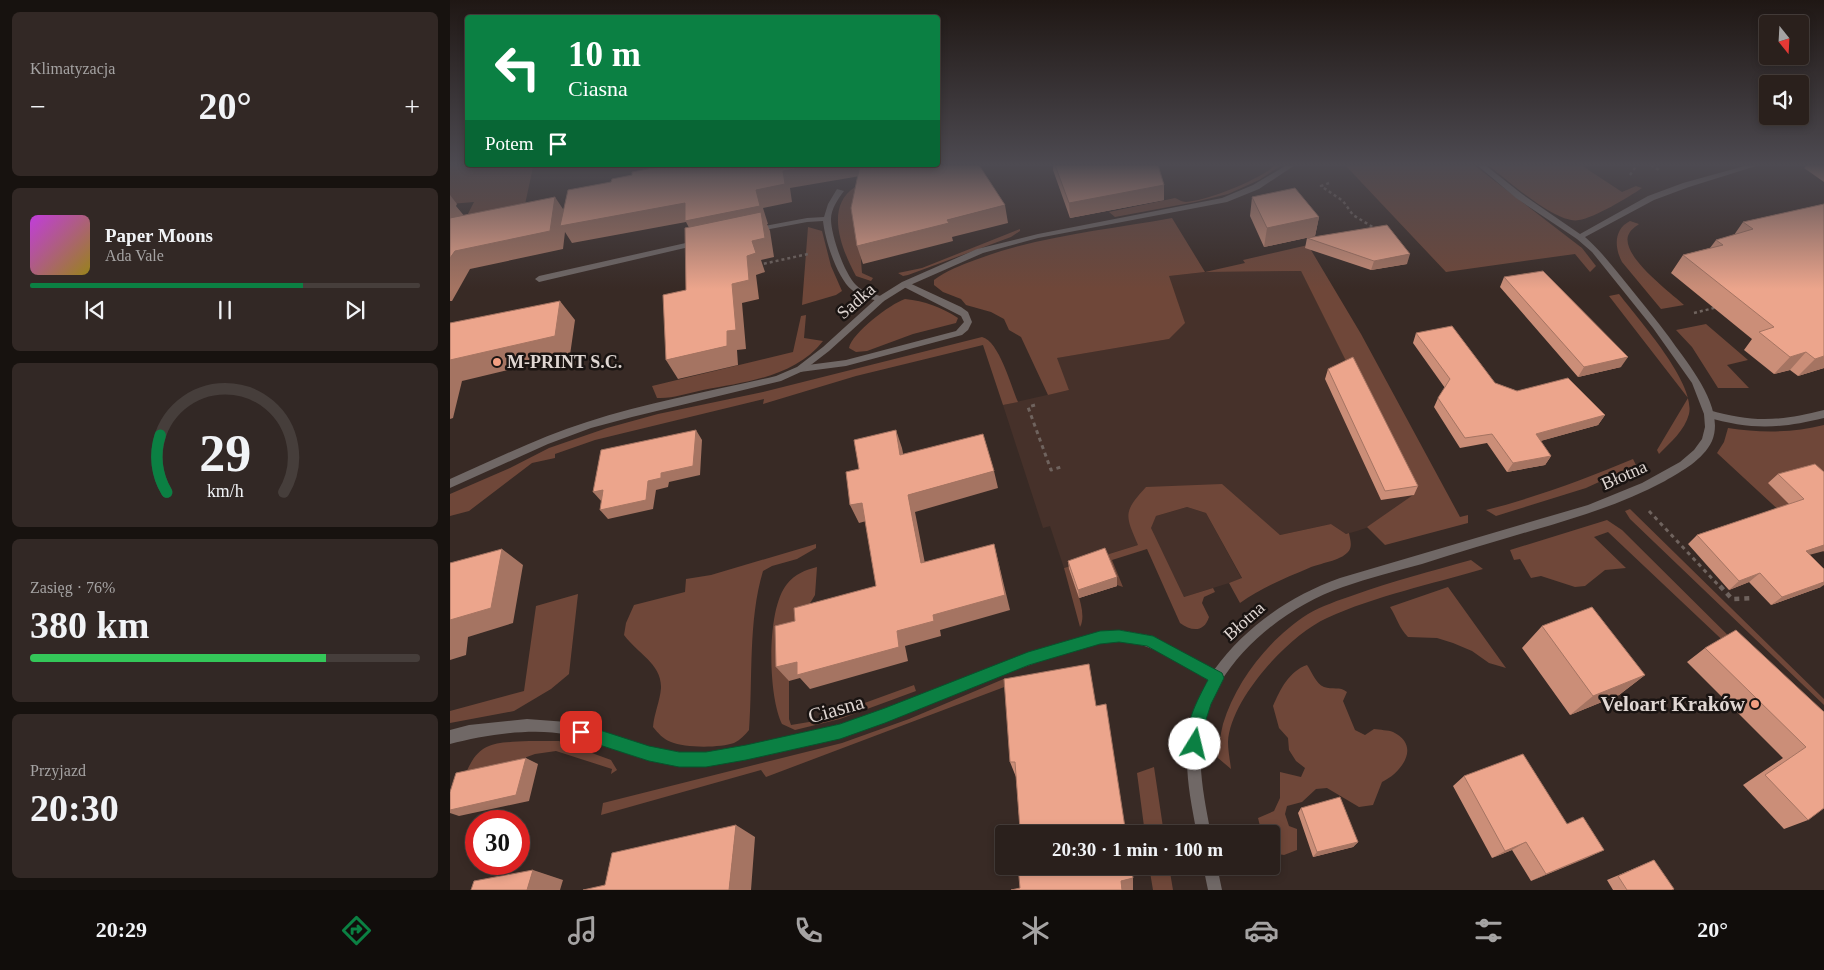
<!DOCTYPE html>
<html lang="pl">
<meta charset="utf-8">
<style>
:root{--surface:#2a201c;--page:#322825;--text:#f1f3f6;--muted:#a5a3a3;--line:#463e3b;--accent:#0b8043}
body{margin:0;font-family:"Times New Roman",serif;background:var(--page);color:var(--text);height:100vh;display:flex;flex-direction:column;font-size:19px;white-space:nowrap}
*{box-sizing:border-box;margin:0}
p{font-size:16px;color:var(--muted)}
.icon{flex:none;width:28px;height:28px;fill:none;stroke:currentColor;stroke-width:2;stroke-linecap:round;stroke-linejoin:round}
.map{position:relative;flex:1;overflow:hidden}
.sheet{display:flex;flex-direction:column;gap:12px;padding:12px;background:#17120f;width:450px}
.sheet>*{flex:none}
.top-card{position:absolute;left:15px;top:15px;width:475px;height:152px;border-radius:5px;box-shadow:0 2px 8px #0003,0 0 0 1px var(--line);background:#0b8043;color:#fff;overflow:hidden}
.needle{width:32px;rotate:162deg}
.controls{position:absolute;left:1309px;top:15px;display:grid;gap:10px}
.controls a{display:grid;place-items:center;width:50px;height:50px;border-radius:5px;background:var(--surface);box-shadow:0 2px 8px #0003,0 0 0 1px var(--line);font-size:25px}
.speed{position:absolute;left:15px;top:810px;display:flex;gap:10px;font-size:25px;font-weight:700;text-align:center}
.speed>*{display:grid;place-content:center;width:65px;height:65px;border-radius:50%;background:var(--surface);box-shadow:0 2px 8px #0003,0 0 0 1px var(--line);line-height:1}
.speed .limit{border:8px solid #d22;background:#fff;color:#111}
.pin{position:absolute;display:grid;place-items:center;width:42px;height:42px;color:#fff;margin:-21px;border-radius:10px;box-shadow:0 2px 8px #0006}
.me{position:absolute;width:55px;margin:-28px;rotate:9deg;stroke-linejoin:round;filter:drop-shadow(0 0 4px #0008)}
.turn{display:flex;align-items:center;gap:18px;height:105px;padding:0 20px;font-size:22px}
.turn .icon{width:65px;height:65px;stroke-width:2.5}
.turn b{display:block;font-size:35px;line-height:42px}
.then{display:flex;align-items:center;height:48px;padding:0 20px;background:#0003;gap:10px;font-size:19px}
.big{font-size:38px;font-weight:700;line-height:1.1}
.sheet .widget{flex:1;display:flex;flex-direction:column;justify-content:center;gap:8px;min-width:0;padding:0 18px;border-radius:8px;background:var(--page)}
.sheet .dial{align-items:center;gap:0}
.dial svg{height:130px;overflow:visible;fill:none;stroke:var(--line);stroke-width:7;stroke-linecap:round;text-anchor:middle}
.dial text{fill:var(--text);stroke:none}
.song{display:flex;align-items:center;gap:15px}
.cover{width:60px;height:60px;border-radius:8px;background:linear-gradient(135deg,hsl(290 70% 55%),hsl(50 70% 35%))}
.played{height:5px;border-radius:2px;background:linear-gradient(90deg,var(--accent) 70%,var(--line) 70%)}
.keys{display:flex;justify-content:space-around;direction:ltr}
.heat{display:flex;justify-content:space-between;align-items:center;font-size:28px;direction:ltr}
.charge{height:8px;border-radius:4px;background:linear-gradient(90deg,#34c759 76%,var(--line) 0)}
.trip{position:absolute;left:545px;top:825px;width:285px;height:50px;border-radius:5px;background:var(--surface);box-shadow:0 2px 8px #0003,0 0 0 1px var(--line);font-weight:700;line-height:50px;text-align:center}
.tabs{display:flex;height:80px;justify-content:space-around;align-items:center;background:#110d0b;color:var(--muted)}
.tabs .icon{width:35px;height:35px}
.tabs .active{color:var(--accent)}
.tabs b{font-size:22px;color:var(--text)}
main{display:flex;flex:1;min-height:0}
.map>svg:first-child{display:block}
.built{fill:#46312a}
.green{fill:#6f4739}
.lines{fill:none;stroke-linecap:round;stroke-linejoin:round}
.path-far2{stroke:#6f635e;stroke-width:2.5;stroke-dasharray:3 3;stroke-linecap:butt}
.path-far1{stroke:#6f635e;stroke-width:3;stroke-dasharray:4 4;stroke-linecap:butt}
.path{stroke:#6f635e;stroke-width:4.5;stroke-dasharray:5 5;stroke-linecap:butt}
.lane{fill:#706866;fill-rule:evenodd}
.street{fill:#706866;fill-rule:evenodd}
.wall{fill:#cb8e78}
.shaded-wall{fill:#a57462}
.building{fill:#eca58c;stroke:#a57462}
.route{fill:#0b8043;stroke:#07532c}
.poi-dot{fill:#f39f82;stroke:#1a1412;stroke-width:2}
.labels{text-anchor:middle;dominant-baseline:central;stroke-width:5;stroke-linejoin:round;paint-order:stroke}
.street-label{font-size:18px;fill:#dfd6d2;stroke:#1a1412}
.poi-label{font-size:18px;font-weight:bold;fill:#dfd6d2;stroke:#1a1412;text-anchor:start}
.near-poi-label{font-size:21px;font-weight:bold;fill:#dfd6d2;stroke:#1a1412;text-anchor:end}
.near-street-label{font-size:21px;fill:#dfd6d2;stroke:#1a1412}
</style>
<main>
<section class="sheet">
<div class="widget"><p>Klimatyzacja</p>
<div class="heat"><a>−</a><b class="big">20°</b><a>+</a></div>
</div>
<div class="widget">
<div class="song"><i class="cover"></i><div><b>Paper Moons</b><p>Ada Vale</p></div></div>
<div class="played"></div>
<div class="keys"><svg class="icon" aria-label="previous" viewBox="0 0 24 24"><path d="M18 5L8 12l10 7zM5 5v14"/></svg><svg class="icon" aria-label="pause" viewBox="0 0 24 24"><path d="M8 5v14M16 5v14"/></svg><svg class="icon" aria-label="next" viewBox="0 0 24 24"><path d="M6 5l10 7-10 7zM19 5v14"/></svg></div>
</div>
<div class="widget dial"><svg viewBox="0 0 100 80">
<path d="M14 69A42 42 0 1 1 86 69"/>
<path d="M14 69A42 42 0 0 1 10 34" stroke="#0b8043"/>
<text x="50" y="56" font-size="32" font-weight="700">29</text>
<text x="50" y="72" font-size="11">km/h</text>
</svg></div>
<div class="widget"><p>Zasięg · 76%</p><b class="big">380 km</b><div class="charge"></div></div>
<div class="widget"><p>Przyjazd</p><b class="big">20:30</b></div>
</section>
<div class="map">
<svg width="1374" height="890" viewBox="0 0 1374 890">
<rect width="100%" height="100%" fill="#382a25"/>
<path class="built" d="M851,271l113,224 -45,32 -12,4 -11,3 -15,-10 -51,11 -134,-48 -8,58 -74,23 -14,-42 -7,2 -40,-123 66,-15 -13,-32 113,-19 9,-36 -10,-27 37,-4z
M737,507l19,6 36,66 -58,18 -34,-69 6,-12z"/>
<path class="green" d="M0,165h91l-8,2 -16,75 -67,7 24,-47 -24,2z
M825,165h7l-23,15 -31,14 -33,8 -80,15 -6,-5 66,-14c3,1 7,4 11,4 20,-1 76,-23 89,-37z
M895,165h129l108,83 14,18 -6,6 -15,-18 -129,18z
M1038,165h93l41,27 14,-6 6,2c-13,9 -48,30 -63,32 -22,5 -73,-41 -91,-55z
M405,187l7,86 11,5 -2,3 -15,-5c-14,-26 -32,-69 -1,-89z
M722,218l33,54 40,-9 -2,-3 65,-15 53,89 99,183 8,-2v8l-83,22 -18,-18 46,-32 -112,-224 -96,1 -36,4 16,47 -16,16 -112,19 12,32 -21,5 -27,-58 -12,-7 -5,-11 -13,-7 -25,-7 -5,-6 -18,-7 -9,-7v-5c12,-9 27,-15 41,-20 63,-24 131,-30 197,-42z
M1180,221l9,3c-4,3 -9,6 -11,12 -6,21 42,56 56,69l-23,4 -39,-47c-8,-15 -8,-33 8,-41z
M358,227l14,4 9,35 11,25 -6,4 -34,10z
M570,229v2l-9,6 -103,38 -5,1 -5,-3 24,-5z
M1169,294c19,25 77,89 70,120 -4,16 -19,29 -30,40l-2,-4 31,-52 -79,-102z
M455,299c20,2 36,8 53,19l-2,5 -43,11 -46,17 -11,1 -7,-4c3,-15 41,-44 56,-49z
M356,315l-2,23 19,3c-28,36 -78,41 -120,49 -15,3 -31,9 -46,8l-5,-12 141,-34 8,-36z
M1256,324l42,36 -21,5 22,23h-31l-26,-41 -16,-17z
M532,337c17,4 29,49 36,65l-15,3 -20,-60 -127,31 -93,28 1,-5 -169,41 -40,14v4l-23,5 -63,48 -19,5v-22l60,-26 39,-20 58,-20 51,-14 105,-22z
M1374,425v127l-107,-99 7,-11 4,-14c32,5 64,5 96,-3z
M1183,459l3,6 -50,23 -90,28 -10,-6c51,-13 99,-31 147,-51z
M772,484l58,51 51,-11 15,10 3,-1c1,6 4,14 -1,19 -8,9 -28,11 -39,16 -24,10 -48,20 -69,35l-11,-20 13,-5 -36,-65 -19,-6 -31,9 -5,12 33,69 29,-9 2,4 -11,5 -2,6 7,14c-5,16 -18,14 -29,6l-33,-74 -35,11 11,27 -54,-18c5,15 19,44 11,58l-16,-59 74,-23c-13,-30 -15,-33 8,-58z
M1180,509l194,190v6l-194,-186 -5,-8z
M1157,520l15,10 148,147 54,59 -216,-204 -14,5 32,31 -21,2 -20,16 -10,1 -34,-11 -10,2 -11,-19 -6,1 -4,-10z
M366,544v4l-19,11 -25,7 -9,5c-15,50 -10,107 -14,159 -4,5 -9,10 -15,13 -14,5 -50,5 -63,-1 -8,-3 -13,-9 -18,-15 1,-13 7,-26 8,-39 1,-24 -24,-35 -37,-53l2,-12 8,-18 51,-13 1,-13 25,-4z
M1021,560l12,9c-51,15 -108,27 -156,49 -38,17 -97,81 -99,124 0,9 2,18 3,27l-13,-11c1,-11 2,-23 5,-34 13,-43 47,-86 85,-110 14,-8 31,-14 46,-19 38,-14 78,-24 117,-35z
M367,567l-2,28 -16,27 -10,59v38l2,6 24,-4 99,-36 2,6 -76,28 -45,11 -13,-6c-14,-28 -16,-115 5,-140 8,-10 18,-14 30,-17z
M998,587l58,81 -17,-5 -17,-12 -19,-8 -16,-5 -29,-1c-9,-9 -11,-19 -18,-30z
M128,594l-9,80 -18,15 -37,22 -64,12v-12l74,-20 12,-85z
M857,665c5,7 9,19 17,22 8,3 16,-1 23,5l-4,9 12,29 10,5 9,-6c6,1 14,1 19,3 29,14 8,41 -11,50l-9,23 -14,2 -32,-19 -11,1 -14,13 -15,4 -2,8 4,12 8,3v21l-13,5 -13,-2v-19h-9l-4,-16 16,-7 6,-13v-26l21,5 4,-9 -9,-7 -7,-11 -1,-12 -9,-10 -6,-22c7,-16 16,-35 34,-41z
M556,678l1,8 -241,91 -5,-7 -160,45 2,-12 239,-60 67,-24z
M79,741h30l52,19 6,10 -6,4 1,-5 -56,-18 -21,3 -72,26c15,-39 28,-37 66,-39z
M704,767l10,67h-19l-8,-61z
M699,866h20l4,24h-20z"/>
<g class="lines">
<path class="path-far2" d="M1201,165l8,5
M1180,175l7,-10
M879,183l-8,3 22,15 10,14 23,14
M308,265l50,-11
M1244,313l24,-6"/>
<path class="path-far1" d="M585,405l-7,2 23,63 10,-3
M1199,511l72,77"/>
<path class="path" d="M1270,586l12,13 21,-1"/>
<path class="lane" d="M387,189l7,2c-6,8 -13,18 -13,28 0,16 13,54 25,66 7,7 18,9 28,12v4l-3,1c-10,-3 -21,-5 -29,-12 -15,-12 -27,-50 -29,-69l-16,1 -53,10 -4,-2 4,-2 53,-10 17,-1 4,-13z
M249,240l4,2 -1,2 -163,38 -4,-3 4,-3z
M455,281l56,26 7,5 4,10 -4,8 -6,5 -116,31 -46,6 -3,-1 -2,-2 5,-3 46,-6 110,-29 8,-9 -3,-6 -59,-30 -1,-2z
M1259,410c44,13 71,11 115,0v8c-45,11 -73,12 -118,-1l-2,-3 2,-3z"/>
<path class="street" d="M837,165h8l-36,24 -32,13 -189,36 -55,15 -75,33 -24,15 -55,50 -26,20 -22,10 -149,36 -41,11 -43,16 -98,44v-9c45,-20 90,-42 137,-57 61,-20 126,-31 189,-46l21,-9 26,-20 55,-50 24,-15 75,-33 61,-15 184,-36 31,-13z
M1027,165h8l37,29 58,40 68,-38 35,-13 65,-18h9l-1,1 -67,21 -35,13 -69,37c16,14 29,31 42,47 14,18 29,35 42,53 18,26 57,70 43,104 -9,19 -30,30 -47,40 -41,22 -86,36 -131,49 -37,11 -75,22 -112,34 -26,7 -53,14 -79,23 -49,17 -96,52 -123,96 -30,47 -19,100 -9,151h-14c-12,-62 -18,-95 11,-154 -28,-16 -57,-39 -90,-38 -19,0 -37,7 -54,12 -62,18 -119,46 -179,68 -45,17 -92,28 -138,37 -33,7 -66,10 -99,1 -27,-7 -53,-19 -80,-25 -34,-8 -84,0 -118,9v-14l19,-5 58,-6 40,3 82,25 30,5 27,1 40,-7 94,-22 45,-14 143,-57 72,-21 19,-2 34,6 61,34c32,-44 76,-74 126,-92l248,-73 54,-22 38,-21 14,-12 8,-11 3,-12 -1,-13 -12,-31 -39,-55 -61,-76 -15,-13 -61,-41z
M753,866h14l5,24h-14z"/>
</g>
<path class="wall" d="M603,165h105l6,20v15l-94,18 -17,-48z
M1357,165h17v17l-20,-14z
M802,197l67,20 -4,19 -51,11 -14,-31z
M1374,204v164l-26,8 -8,-6 -16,4 -30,-24 8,-11 -81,-66 12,-18 27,-7 6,-8 18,-5 9,-13z
M857,238l100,26 -36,6 -66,-22z
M1054,277l117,90 -43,10 -78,-90z
M966,333l79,50 22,8 88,24 -7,10 -58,16 11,15 -6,9 -38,7 -20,-29 -27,5 -26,-41 4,-9 7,-10 -32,-45z
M878,369l90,117 -4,9 -33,5 -56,-121z
M1365,464l-5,91 11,32 -50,18 -22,-23 -20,8 -41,-46 9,-9 92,-31 -21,-21 10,-9z
M618,561l49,25 -38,12 -10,-29z
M1092,626l103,49 -26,20 -49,20 -48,-67z
M1255,648l119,64 -16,108 -24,9 -41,-44 40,-27 -96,-96z
M646,706l-76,123 -4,-52 -6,-15z
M1014,776l140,74 -73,31 -19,-31 -20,8 -39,-72z
M851,808l57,34 -5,5 -40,10 -15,-44z
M1204,860l18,30h-59l-6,-10z"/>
<path class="shaded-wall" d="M367,165h46l3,10 -76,13 2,14 -29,6 5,16h-1l3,7 4,26 -13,3 4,12 -9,3 3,24 -17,4 4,46 -9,1 1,15 -60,14 -12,-19 61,-14 -32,-107 -9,-17 -114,21 -7,-11 -2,17 -93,20 -18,32h-2v-43l5,-7 100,-54 12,18 189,-25 27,-19z
M714,185v15l-94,18 -1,-15z
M0,195l7,9 -1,2 10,12 -16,13z
M555,205l3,18 -56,14 1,4 -90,23 -6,-18 90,-26z
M869,217l-4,19 -51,11 3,-19z
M960,254l-3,10 -36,6 3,-9z
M110,301l15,19 -5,35 -108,26 -9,37 -3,1v-59z
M1356,352l-16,18 -16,4 16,-17z
M1374,356v12l-26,8 17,-17z
M1178,357l-7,10 -43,10 6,-10z
M1155,415l-7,10 -68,19 6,-10z
M246,430l6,10 -2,35 -31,7 -1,5 -12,3 -3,19 -45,10 -8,-9 61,-37z
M446,430l6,18 5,25 -7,-18z
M1101,456l-6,9 -38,7 6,-9z
M544,471l4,17 -83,24 13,67 -7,-16 -13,-68z
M153,490l-1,12 -9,-10z
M412,503l8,17 -11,3 -9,-18z
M544,544l16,66 -70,20 1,6 -36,10 3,15 -98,28 -10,-11 -11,3 -13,-14 121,-36 36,-16z
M1374,545v6l-30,8 12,-8z
M52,549l21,16 -10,58 -45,14 -2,18 -16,5v-40z
M1310,573l-11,9 -20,8 10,-9z
M667,577v9l-38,12 -1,-8z
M1374,582v3l-3,2 -50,18 11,-8z
M1195,675l-26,20 -49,20 23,-19z
M76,758l12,6 -9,37 -70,15 -9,-3v-3z
M286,825l19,12 -4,53h-22z
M908,842l-5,5 -40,10 4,-5z
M1076,842l-14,8 -20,8 13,-7z
M1154,850l-17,8 -56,23 15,-7z
M83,870l30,10 -3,10h-33z
M683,878v12h-11l-1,-9z"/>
<path class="building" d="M219,165h148l-34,6 2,13 -29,6 4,16 -75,15v-18l-125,23 8,-36 43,-8 1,-3 20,-4v-3z
M410,165h119l26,40 -58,15 2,3 -92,23 -6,-38z
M605,165h103l6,20 -95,18z
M845,188l24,29 -52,11 -15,-31z
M105,197l-5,34 -95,20 -5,7v-40z
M1374,204v152l-9,3 -9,-7 -16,5 -31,-25 15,-5 -91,-72 40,-10 -7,-5 37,-11 -10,-7z
M311,212l4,26 -13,3 4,12 -9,3 2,24 -17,4 4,46 -9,1v15l-61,14 -3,-65 23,-5 -1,-62z
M937,225l23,29 -36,7 -67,-23z
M1093,271l85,86 -44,10 -80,-90z
M110,301l-5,35 -105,24v-37z
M1002,326l43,57 22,8 51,-13 37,37 -69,19 15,22 -38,7 -21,-29 -27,4 -27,-40 12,-19 -34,-46z
M903,357l65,129 -33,5 -57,-122z
M246,430l-3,36 -32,7v5l-13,3 -2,19 -46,10 3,-20 -10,2 8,-42z
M446,430l4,25 83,-21 11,37 -86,24 13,68 73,-19 11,51 -72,20 1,6 -37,10 2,16 -102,28v-13l-21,5 -1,-41 20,-5 -1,-13 82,-22 -14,-83 -12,2 -4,-33 13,-3 -5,-29z
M1365,464l9,8v73l-18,6 18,18v13l-42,15 -22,-24 -21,8 -42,-46 107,-36 -26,-25z
M655,548l12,29 -39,13 -10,-29z
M52,549l-11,59 -41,12v-57z
M1142,607l53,68 -52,21 -51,-70z
M1286,630l88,82v96l-16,12 -43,-45 41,-28 -101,-99z
M639,664l7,42 10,-2 20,130h-110v-5h4l-5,-67h-5l-6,-83z
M1073,754l44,70 16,-7 21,33 -58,24 -20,-32 -21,9 -41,-75z
M76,758l-10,37 -66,15v-18l6,-19z
M890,797l18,45 -41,10 -16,-44z
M286,825l-7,65h-146l22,-5 7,-32z
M1204,860l20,29 -2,1h-45l-9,-14z
M568,866h113l2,12 -12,3 1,9h-111l9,-2z
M83,870l-6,20h-56l3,-9z"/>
<linearGradient id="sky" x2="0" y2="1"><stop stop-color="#1f1714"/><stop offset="0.57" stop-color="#4d4a51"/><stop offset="1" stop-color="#4d4a51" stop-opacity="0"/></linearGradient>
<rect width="1374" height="289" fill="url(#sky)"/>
<path class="route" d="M669,630l34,6 69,37 2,5 -13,26 -8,25 -3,21 -5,2 -5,-2c-9,-21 8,-51 18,-70l-61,-34 -28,-4 -19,2 -71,21 -144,58 -45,16 -94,21 -40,7h-27l-30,-6 -68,-22 -5,-2 -2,-5 2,-5 5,-3 68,22 30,6h27l40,-7 94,-21 45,-16 143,-56 72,-21z"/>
<g class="poi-dot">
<circle cx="47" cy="362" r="5"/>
<circle cx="1305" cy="704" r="5"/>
</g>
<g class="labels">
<g class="street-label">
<text transform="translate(406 301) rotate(-41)">Sadka</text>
<text transform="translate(1174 475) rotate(-24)">Błotna</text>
<text transform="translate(794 621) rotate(-42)">Błotna</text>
</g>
<g class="poi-label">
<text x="57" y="362">M-PRINT S.C.</text>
</g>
<g class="near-poi-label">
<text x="1295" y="704">Veloart Kraków</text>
</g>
<g class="near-street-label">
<text transform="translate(386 709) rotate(-16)">Ciasna</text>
</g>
</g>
</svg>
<div class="controls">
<a><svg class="needle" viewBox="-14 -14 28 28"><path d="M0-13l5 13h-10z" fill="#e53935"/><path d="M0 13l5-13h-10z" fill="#a5a3a3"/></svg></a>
<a><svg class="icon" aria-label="sound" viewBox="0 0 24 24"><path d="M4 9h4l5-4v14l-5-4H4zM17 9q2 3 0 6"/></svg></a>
</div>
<div class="speed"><div class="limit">30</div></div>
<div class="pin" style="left:131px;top:732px;background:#d93025"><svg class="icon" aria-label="arrive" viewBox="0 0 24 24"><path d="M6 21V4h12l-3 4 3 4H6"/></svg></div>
<svg class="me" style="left:745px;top:744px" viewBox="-20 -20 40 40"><circle r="19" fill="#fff"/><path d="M0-13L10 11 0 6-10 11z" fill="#0b8043"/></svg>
<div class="trip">20:30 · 1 min · 100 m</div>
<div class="top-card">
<div class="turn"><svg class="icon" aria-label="left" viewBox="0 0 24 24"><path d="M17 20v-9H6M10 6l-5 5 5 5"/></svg><div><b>10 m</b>Ciasna</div></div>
<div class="then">Potem<svg class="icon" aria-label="arrive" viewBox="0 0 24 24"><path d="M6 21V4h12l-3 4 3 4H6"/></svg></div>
</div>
</div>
</main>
<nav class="tabs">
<b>20:29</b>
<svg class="icon active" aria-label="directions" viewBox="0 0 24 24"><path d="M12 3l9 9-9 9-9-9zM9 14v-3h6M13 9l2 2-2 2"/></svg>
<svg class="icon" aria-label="music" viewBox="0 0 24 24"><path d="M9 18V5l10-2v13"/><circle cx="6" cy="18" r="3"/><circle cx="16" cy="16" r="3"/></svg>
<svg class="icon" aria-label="phone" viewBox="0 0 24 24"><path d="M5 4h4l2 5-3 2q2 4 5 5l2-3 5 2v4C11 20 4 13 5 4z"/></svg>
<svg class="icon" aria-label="climate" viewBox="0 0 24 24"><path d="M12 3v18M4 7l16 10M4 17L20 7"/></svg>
<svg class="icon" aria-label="car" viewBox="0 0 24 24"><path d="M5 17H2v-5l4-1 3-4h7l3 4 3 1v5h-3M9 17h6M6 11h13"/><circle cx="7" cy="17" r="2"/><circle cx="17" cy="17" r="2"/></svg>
<svg class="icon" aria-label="filters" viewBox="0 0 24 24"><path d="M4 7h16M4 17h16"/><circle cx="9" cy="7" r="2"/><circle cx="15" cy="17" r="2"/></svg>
<b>20°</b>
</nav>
